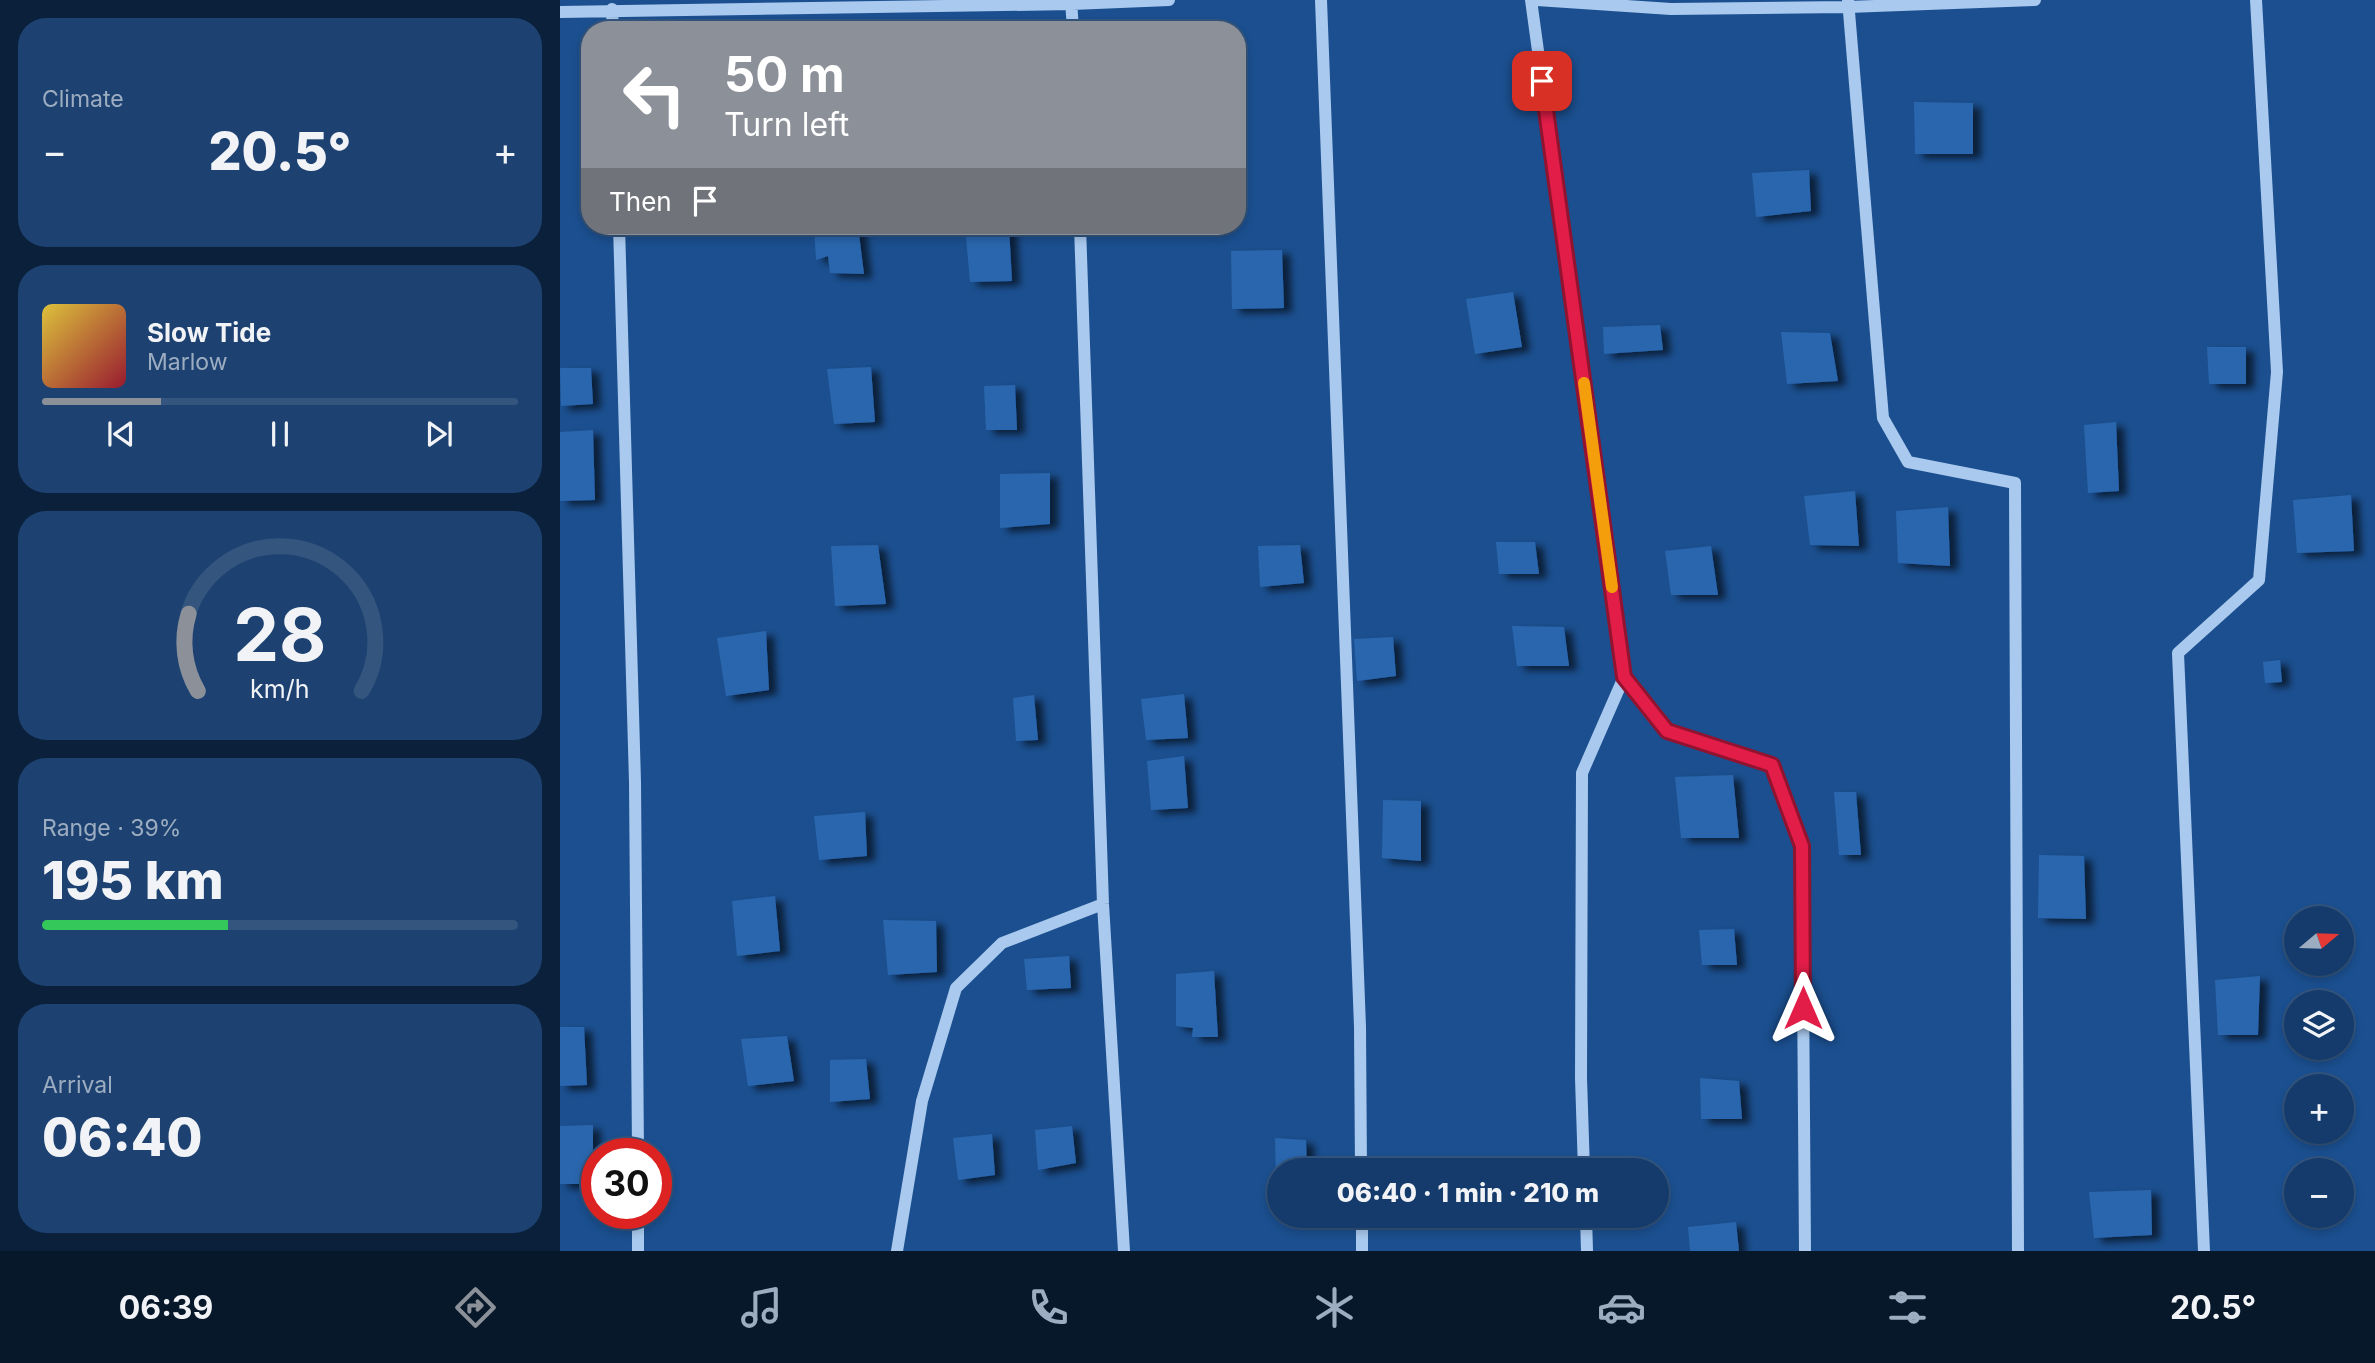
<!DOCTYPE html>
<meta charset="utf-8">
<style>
:root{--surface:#143b6b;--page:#1d4271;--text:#f1f3f6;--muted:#9dadc1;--line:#33557e;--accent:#8c9099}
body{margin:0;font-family:Inter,sans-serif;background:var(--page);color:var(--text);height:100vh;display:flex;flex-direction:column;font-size:26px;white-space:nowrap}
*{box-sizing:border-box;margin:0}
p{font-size:23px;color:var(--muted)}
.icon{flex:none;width:38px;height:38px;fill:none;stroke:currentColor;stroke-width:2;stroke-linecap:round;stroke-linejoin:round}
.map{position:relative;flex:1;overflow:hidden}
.details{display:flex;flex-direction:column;gap:18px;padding:18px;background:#0b203b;width:560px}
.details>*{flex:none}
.hud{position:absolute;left:21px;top:21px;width:665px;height:214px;border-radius:28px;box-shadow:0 4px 10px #0003,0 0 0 2px var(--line);background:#8c9099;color:#fff;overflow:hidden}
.needle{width:46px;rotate:71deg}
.tools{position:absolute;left:1724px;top:906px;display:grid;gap:14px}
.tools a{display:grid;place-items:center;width:70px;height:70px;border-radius:50%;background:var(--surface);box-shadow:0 4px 10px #0003,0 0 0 2px var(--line);font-size:35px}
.speed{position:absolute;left:21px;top:1138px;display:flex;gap:14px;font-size:35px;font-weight:700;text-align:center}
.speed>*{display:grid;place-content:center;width:91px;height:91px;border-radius:50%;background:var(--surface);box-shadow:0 4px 10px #0003,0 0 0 2px var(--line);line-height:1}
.speed .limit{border:10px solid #d22;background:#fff;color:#111}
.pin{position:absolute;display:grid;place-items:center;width:60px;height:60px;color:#fff;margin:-30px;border-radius:14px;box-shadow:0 4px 10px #0006}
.me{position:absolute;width:77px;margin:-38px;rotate:0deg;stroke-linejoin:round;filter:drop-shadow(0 0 5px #0008)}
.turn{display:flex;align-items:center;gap:24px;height:147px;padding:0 28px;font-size:32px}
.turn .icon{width:91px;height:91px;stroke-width:2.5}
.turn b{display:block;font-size:49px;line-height:60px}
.then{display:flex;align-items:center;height:66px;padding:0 28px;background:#0003;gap:14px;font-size:26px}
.big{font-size:52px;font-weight:800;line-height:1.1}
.details .card{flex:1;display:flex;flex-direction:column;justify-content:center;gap:10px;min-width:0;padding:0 24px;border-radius:28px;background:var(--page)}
.details .dial{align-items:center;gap:0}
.dial svg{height:182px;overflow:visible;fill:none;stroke:var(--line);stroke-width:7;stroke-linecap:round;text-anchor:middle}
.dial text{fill:var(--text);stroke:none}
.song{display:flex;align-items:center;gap:21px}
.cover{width:84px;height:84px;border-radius:10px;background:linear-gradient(135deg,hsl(50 70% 55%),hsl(350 70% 35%))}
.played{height:7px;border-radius:4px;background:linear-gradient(90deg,var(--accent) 25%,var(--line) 25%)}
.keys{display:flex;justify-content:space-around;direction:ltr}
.heat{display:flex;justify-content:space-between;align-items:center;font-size:38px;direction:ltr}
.charge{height:10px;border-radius:5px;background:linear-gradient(90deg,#34c759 39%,var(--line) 0)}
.trip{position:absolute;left:707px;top:1158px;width:402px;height:70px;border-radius:35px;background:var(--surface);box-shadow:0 4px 10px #0003,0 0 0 2px var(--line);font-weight:800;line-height:70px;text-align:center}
.tab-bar{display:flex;height:112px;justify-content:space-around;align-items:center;background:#08182b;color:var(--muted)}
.tab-bar .icon{width:49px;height:49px}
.tab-bar .current{color:var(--accent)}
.tab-bar b{font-size:32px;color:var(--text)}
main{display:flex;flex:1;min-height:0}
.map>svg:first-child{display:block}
.building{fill:#2a66ad;filter:url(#shadow)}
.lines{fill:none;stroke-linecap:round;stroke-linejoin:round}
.minor{stroke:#a9c9ee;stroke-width:12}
.route-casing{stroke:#92132f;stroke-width:18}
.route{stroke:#e11d48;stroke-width:12}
.slow{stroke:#f59e0b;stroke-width:12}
</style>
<main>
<section class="details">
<div class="card"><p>Climate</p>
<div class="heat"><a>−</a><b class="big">20.5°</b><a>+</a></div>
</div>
<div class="card">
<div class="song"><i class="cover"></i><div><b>Slow Tide</b><p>Marlow</p></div></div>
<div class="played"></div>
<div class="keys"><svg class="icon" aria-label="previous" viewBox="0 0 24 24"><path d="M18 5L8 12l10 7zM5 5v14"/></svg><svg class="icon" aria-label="pause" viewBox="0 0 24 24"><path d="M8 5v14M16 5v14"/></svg><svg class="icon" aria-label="next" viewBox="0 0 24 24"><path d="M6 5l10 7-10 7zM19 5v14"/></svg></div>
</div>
<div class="card dial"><svg viewBox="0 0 100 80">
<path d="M14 69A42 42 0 1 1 86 69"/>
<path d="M14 69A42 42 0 0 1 10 35" stroke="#8c9099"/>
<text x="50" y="56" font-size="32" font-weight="700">28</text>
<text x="50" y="72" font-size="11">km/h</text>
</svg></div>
<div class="card"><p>Range · 39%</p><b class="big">195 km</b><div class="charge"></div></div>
<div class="card"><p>Arrival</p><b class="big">06:40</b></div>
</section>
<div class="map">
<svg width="1815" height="1251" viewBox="0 0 1815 1251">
<defs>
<filter id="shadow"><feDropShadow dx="8" dy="4.5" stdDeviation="3.5" flood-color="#0009"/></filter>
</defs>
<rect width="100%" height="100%" fill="#1b4f8f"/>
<path class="building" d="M1354,102l59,1v51h-58z
M1249,170l2,41 -55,6 -4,-44z
M254,226h44l6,48 -34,-1 -2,-17 -12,4z
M405,226h44l3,55 -42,1z
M722,250l2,58 -52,1 -1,-58z
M953,292l9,55 -47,7 -9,-55z
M1100,325l3,25 -59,4 -1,-27z
M1221,332l49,1 8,48 -51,3z
M1647,347h39v37h-37z
M311,367l4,55 -41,2 -7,-55z
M0,368h31l2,36 -32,2z
M455,385l2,45h-31l-2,-44z
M1556,422l3,69 -31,2 -4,-68z
M33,430l2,70 -35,1v-69z
M490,473v51l-50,4v-54z
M1295,491l4,55 -49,-1 -6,-49z
M1791,495l3,56 -57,2 -4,-53z
M1388,507l2,59 -52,-3 -2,-52z
M936,542h39l4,32h-40z
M318,545l8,59 -51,2 -4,-60z
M740,545l4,38 -44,4 -2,-41z
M1151,546l7,49h-47l-6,-44z
M952,626l52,1 5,39h-52z
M206,631l3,59 -43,6 -9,-58z
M833,637l3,39 -39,5 -3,-42z
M1720,660l2,22 -17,1 -2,-21z
M624,694l4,44 -42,2 -5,-41z
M474,695l4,45 -22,1 -3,-43z
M624,756l4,52 -37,2 -4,-49z
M1173,775l6,63h-58l-6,-61z
M1274,792h22l5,63h-22z
M823,800l38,1v60l-39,-3z
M305,812l2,44 -48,4 -5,-44z
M1479,855l45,1 2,63 -48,-1z
M215,896l5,55 -43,5 -5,-55z
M323,920l53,1 1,51 -49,3z
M1174,929l3,36h-35l-3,-35z
M509,956l2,32 -44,2 -3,-31z
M654,971l4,66h-26l1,-9 -17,-2v-52z
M1700,976l-2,59h-40l-3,-55z
M0,1027h24l3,58 -27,1z
M227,1036l7,45 -46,5 -7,-47z
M306,1059l4,40 -40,3v-42z
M1140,1078l39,3 3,38h-41z
M33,1125v59h-33v-58z
M512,1126l4,37 -38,7 -3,-40z
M432,1134l3,41 -37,5 -5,-42z
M715,1138l31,2 1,31h-28v11h-3z
M947,1166l1,5h-25v-2z
M1591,1190l1,45 -58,3 -5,-46z
M1176,1222l3,29h-49l-2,-24z"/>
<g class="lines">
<path class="minor" d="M511,0l2,30
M761,0l39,1027 1,144
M971,0l93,677 -42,96 -1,305 3,93
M977,0l134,9 177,-2 187,-7
M1288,0l35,418 25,44 107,21 3,768
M52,9l1,21
M0,12l512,-8 97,-4
M59,226l16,556 3,371
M520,226l23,678 21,347
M1064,677l43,54 104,34 31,81 3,405
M78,1213v38
M802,1216v35
M1026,1216l1,35
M337,1251l25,-150 34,-113 46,-45 101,-39
M1644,1251l-26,-598 81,-73 18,-208 -21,-372"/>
</g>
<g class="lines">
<g class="route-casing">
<path id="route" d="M982,81l82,596 43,54 105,34 30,81 1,162"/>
</g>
<use href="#route" class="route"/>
<path class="slow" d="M1024,383l28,204"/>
</g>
</svg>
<div class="tools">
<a><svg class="needle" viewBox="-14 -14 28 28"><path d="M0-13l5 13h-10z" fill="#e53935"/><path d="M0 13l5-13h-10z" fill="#9dadc1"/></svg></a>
<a><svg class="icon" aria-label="layers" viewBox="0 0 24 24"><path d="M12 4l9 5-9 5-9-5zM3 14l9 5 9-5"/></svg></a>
<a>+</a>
<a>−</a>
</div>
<div class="speed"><div class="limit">30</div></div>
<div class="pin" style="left:982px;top:81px;background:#d93025"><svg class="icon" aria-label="arrive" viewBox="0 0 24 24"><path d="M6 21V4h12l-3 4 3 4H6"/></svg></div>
<svg class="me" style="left:1243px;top:1008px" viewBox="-20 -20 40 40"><path d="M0-17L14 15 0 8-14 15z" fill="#e11d48" stroke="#fff" stroke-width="4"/></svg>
<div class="trip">06:40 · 1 min · 210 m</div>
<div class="hud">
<div class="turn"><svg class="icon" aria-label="left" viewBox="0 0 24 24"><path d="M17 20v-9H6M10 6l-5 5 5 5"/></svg><div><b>50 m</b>Turn left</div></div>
<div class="then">Then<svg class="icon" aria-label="arrive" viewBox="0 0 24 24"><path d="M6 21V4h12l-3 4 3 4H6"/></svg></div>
</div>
</div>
</main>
<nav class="tab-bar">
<b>06:39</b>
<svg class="icon current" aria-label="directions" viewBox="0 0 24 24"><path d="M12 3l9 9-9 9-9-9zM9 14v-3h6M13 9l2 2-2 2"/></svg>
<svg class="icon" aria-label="music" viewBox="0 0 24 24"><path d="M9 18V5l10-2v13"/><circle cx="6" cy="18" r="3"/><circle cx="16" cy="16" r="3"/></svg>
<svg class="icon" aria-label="phone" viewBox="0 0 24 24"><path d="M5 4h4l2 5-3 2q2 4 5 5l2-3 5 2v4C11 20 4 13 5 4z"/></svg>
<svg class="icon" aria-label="climate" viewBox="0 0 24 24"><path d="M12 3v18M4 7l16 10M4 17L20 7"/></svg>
<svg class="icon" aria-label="car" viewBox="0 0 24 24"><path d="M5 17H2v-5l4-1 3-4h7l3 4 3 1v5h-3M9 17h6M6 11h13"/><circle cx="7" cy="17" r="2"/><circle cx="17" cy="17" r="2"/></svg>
<svg class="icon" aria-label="filters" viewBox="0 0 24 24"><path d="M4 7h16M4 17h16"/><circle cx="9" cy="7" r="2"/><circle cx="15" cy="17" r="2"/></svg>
<b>20.5°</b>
</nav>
